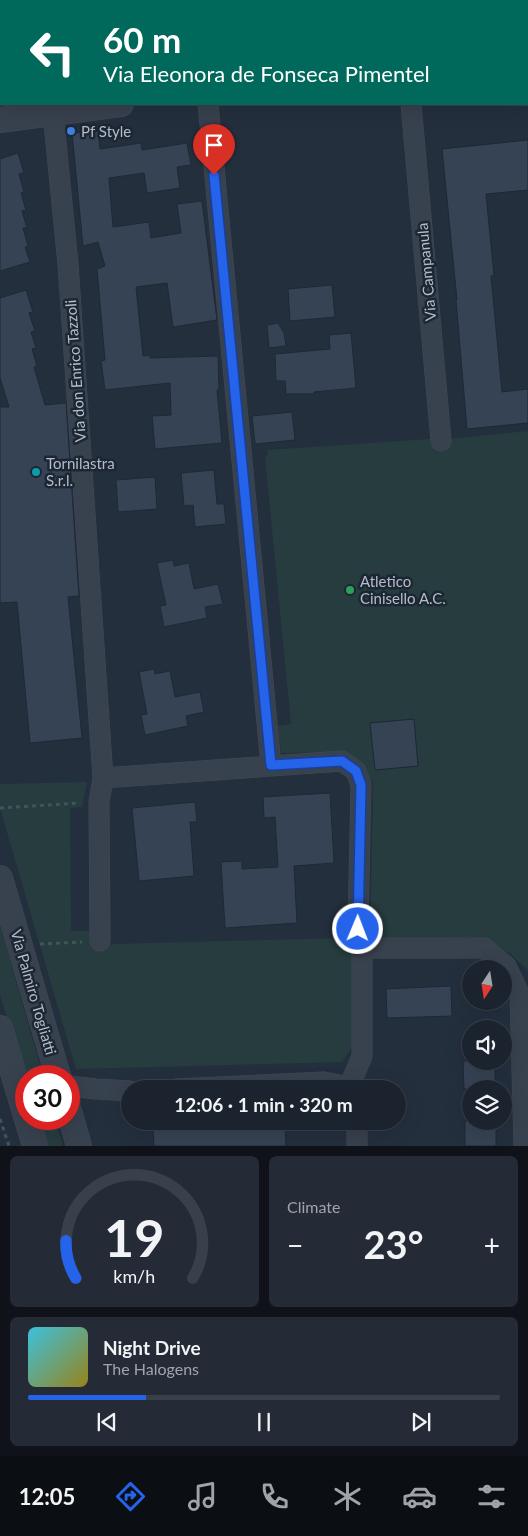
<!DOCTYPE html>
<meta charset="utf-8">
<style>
:root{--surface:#1b232e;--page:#242b36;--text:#f1f3f6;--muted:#a0a4aa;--line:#39404a;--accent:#2563eb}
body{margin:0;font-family:Lato,sans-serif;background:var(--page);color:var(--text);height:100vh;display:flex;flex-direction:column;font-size:19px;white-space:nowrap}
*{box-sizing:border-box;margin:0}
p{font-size:16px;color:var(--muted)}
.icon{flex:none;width:28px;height:28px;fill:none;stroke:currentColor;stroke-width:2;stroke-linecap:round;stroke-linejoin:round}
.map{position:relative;height:1146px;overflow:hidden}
.details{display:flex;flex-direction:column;gap:10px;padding:10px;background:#0f1319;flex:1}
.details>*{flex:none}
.hud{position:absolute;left:0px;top:0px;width:529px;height:105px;box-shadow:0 5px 20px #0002,0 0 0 1px var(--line);background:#00695c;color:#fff;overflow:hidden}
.needle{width:32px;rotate:192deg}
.buttons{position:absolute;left:462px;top:960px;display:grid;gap:10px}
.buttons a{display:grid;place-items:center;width:50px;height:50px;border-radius:50%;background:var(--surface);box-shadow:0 5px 20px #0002,0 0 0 1px var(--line);font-size:25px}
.speed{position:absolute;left:15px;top:1065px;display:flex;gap:10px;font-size:25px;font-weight:700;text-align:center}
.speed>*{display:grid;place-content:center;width:65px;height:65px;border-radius:50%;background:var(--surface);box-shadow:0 5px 20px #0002,0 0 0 1px var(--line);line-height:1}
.speed .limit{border:8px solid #d22;background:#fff;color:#111}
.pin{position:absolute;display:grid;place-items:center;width:42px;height:42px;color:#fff;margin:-51px -21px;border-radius:50% 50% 50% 0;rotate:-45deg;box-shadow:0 0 5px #0007}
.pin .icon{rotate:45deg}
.me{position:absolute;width:55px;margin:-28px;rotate:1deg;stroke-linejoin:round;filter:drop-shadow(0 0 4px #0008)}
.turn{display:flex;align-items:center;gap:18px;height:105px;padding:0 20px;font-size:22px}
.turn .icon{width:65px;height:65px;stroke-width:2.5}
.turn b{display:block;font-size:35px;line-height:42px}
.big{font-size:38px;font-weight:700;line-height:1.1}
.details .widget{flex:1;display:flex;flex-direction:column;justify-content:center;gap:8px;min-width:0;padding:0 18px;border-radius:8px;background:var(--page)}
.details .dial{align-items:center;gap:0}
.dial svg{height:130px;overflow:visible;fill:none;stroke:var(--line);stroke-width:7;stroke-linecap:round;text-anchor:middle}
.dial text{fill:var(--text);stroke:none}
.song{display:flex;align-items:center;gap:15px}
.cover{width:60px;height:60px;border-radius:8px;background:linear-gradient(135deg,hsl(190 70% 55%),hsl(50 70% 35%))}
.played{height:5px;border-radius:2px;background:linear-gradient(90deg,var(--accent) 25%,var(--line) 25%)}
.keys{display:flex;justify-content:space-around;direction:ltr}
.heat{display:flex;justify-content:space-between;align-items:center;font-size:28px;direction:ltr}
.details .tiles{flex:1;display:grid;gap:10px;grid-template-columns:1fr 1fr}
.widget:last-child{grid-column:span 2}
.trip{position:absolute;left:121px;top:1080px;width:285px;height:50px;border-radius:25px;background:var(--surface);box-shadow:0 5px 20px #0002,0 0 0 1px var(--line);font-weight:700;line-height:50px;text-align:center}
.menu{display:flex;height:80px;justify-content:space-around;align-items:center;background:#0b0e12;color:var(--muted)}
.menu .icon{width:35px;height:35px}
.menu .selected{color:var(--accent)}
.menu b{font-size:22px;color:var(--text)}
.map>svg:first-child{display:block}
.green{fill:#263c3f}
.building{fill:#364354;stroke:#1f2835}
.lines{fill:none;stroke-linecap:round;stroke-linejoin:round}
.minor-casing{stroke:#414a57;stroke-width:21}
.tertiary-casing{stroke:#414a57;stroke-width:26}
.path{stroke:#3f5557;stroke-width:3;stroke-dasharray:4 4;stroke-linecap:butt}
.minor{stroke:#38414e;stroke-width:20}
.tertiary{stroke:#38414e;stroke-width:25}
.route-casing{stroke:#184099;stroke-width:12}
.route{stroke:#2563eb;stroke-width:9}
.shop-dot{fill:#3f7fe0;stroke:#1d2633;stroke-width:2}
.culture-dot{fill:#0f9aa8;stroke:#1d2633;stroke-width:2}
.leisure-dot{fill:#2e9e5b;stroke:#1d2633;stroke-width:2}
.labels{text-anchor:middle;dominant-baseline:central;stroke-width:5;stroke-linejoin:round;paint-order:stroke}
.poi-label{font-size:15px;fill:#b4bcc9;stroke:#1d2633;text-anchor:start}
.street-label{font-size:15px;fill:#b4bcc9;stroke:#1d2633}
</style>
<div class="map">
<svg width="528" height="1146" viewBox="0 0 528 1146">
<rect width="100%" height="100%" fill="#242f3e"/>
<path class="green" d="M528,431v540l-16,-16 -20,-13 -19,-5 -103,1 3,-155 -18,-25 -10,-6 -64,1 -3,-27 13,-2 -26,-267 3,-1 -1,-6 163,-11v2z
M87,782l-5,25 -12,1 1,123h20l1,16 21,-3 231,-6 8,10 3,95 -13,19 -266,7 -76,-261v-24z
M0,925l43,151h-17v10l-26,-92z
M36,1119h19l8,27h-20z"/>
<path class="building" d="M98,131l2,18 41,-6 1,7 45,-7 4,22 -14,2 3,21 -33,5 -3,-20 -35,5 4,49 36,-5 2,16 30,-5 -4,-29 25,-3 15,119 -44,7 -6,-44 -31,4 7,69 7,-1v3l68,-2 1,34h-2l5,53 -67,6 -3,-33 19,-1 -1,-32 -65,7 -4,-29 4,-1 -8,-91 8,-3 -7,-24 -15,4 -11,-113z
M528,140v50l-42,4 8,81 -3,1 11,116 26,-3v34l-61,6 -11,-129h1l-15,-151z
M18,153l6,20 -5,1 5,18 -3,1 5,17 -4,1 5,17h-4l5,18 -3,1 5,15 -30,9v-112z
M332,285l3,32 -45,4 -2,-32z
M26,290l7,22 -4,1 6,18 -4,1 5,16 -4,1 5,17 -3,1 11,38 21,-2 13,193 -11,1 14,141 -52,5 -13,-141 -17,1v-196h9l-9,-29v-80z
M278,323l6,10 2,13 -17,2 -2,-23z
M351,333l5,55 -42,4v2h-28l-1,-13h-9l-1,-27 55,-5 -1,-14z
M292,412l3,28 -40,4 -3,-28z
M214,470l3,34h7l2,20 -31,3 -2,-22 -9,1 -3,-33z
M155,477l2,32 -39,3 -2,-32z
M173,560l1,6 15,-3 5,26 24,-5 5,20 -18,3 2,11 -43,9 -4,-21 6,-1 -9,-42z
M154,669l1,5 15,-3 5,26 25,-5 4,20 -18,4 2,10 -43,9 -4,-20 6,-1 -8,-42z
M414,719l4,47 -43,4 -5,-47z
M330,793l4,70 -40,3 3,57 -72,5 -4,-66 21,-1v8l36,-2 -3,-50 -11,1 -1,-21z
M195,802l2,20h-7l4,54 -55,5 -7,-73z
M451,986l1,30 -65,2 -1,-29z
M463,1061h32v28h-31z
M465,1121h31v25h-31z
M285,1125l1,21h-132l-1,-17z"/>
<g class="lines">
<g class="minor-casing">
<path id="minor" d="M21,0v1
M208,104l63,661
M411,104l30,337
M53,113l15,151 35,514 -4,24 1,139
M103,778l239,-17 14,10 5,14 -3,144
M69,1086l27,3 34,2
M349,1087l13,-31v-108h122l22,18 14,29 4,151
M175,1089l149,-7 25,5
M357,1146v-25"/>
</g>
<g class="tertiary-casing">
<path id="tertiary" d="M0,120l121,-16
M0,878l58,198
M0,1028l26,88
M69,1111l10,35
M27,1119l8,27"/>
</g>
<path class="path" d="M0,808l80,-5
M40,944l42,-2
M0,1119l9,27"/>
<use href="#minor" class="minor"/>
<use href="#tertiary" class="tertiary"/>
</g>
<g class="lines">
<g class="route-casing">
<path id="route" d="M214,175l57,590 71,-4 14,10 5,14 -3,144"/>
</g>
<use href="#route" class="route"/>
</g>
<circle class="shop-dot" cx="71" cy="131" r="5"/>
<circle class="culture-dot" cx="36" cy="472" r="5"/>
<circle class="leisure-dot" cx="350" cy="590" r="5"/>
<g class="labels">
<g class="poi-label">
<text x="81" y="131">Pf Style</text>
<text x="46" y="463">Tornilastra<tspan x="46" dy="17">S.r.l.</tspan></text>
<text x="360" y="581">Atletico<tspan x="360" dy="17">Cinisello A.C.</tspan></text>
</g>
<g class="street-label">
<text transform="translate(426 272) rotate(-95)">Via Campanula</text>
<text transform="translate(75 371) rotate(-94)">Via don Enrico Tazzoli</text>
<text transform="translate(34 992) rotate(74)">Via Palmiro Togliatti</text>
</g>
</g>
</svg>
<div class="buttons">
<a><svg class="needle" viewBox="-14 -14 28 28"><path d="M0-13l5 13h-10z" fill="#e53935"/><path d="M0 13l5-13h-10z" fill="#a0a4aa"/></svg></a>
<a><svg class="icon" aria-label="sound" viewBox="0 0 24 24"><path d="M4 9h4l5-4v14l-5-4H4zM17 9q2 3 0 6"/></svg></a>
<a><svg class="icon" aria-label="layers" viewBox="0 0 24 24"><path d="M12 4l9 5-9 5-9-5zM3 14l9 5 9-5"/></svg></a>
</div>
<div class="speed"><div class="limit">30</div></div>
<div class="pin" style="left:214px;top:175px;background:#d93025"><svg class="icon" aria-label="arrive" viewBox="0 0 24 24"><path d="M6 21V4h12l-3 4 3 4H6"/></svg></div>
<svg class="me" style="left:358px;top:929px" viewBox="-20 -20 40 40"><circle r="17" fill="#2563eb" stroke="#fff" stroke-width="3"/><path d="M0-11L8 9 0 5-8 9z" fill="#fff"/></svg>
<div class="trip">12:06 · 1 min · 320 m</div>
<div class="hud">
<div class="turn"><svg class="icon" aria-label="left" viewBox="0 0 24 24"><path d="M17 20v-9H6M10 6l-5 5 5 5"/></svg><div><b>60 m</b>Via Eleonora de Fonseca Pimentel</div></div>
</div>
</div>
<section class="details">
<div class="tiles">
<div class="widget dial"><svg viewBox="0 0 100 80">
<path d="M14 69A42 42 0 1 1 86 69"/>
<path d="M14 69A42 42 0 0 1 8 46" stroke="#2563eb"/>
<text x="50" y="56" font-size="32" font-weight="700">19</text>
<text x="50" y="72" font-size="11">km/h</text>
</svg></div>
<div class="widget"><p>Climate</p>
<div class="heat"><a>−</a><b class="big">23°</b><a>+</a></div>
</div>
<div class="widget">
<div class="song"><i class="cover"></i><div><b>Night Drive</b><p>The Halogens</p></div></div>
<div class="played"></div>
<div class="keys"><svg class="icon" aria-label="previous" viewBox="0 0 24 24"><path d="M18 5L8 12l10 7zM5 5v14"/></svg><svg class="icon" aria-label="pause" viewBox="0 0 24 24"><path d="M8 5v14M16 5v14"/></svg><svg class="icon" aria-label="next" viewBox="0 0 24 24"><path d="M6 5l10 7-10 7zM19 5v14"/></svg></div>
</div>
</div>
</section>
<nav class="menu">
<b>12:05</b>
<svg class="icon selected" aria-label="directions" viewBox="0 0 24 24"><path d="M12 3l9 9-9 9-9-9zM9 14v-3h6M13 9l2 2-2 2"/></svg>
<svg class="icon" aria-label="music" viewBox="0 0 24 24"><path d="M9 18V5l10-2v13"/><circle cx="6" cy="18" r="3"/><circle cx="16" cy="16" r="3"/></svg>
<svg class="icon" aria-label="phone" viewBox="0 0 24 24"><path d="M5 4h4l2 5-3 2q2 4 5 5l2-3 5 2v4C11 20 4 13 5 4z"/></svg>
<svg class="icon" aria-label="climate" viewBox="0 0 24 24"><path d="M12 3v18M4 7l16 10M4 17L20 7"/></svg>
<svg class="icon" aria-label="car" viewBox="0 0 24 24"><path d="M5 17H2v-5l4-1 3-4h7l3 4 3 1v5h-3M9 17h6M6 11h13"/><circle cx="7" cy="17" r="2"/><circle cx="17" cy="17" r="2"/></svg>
<svg class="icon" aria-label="filters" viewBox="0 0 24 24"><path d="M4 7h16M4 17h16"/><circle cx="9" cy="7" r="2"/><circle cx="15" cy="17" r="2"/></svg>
</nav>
